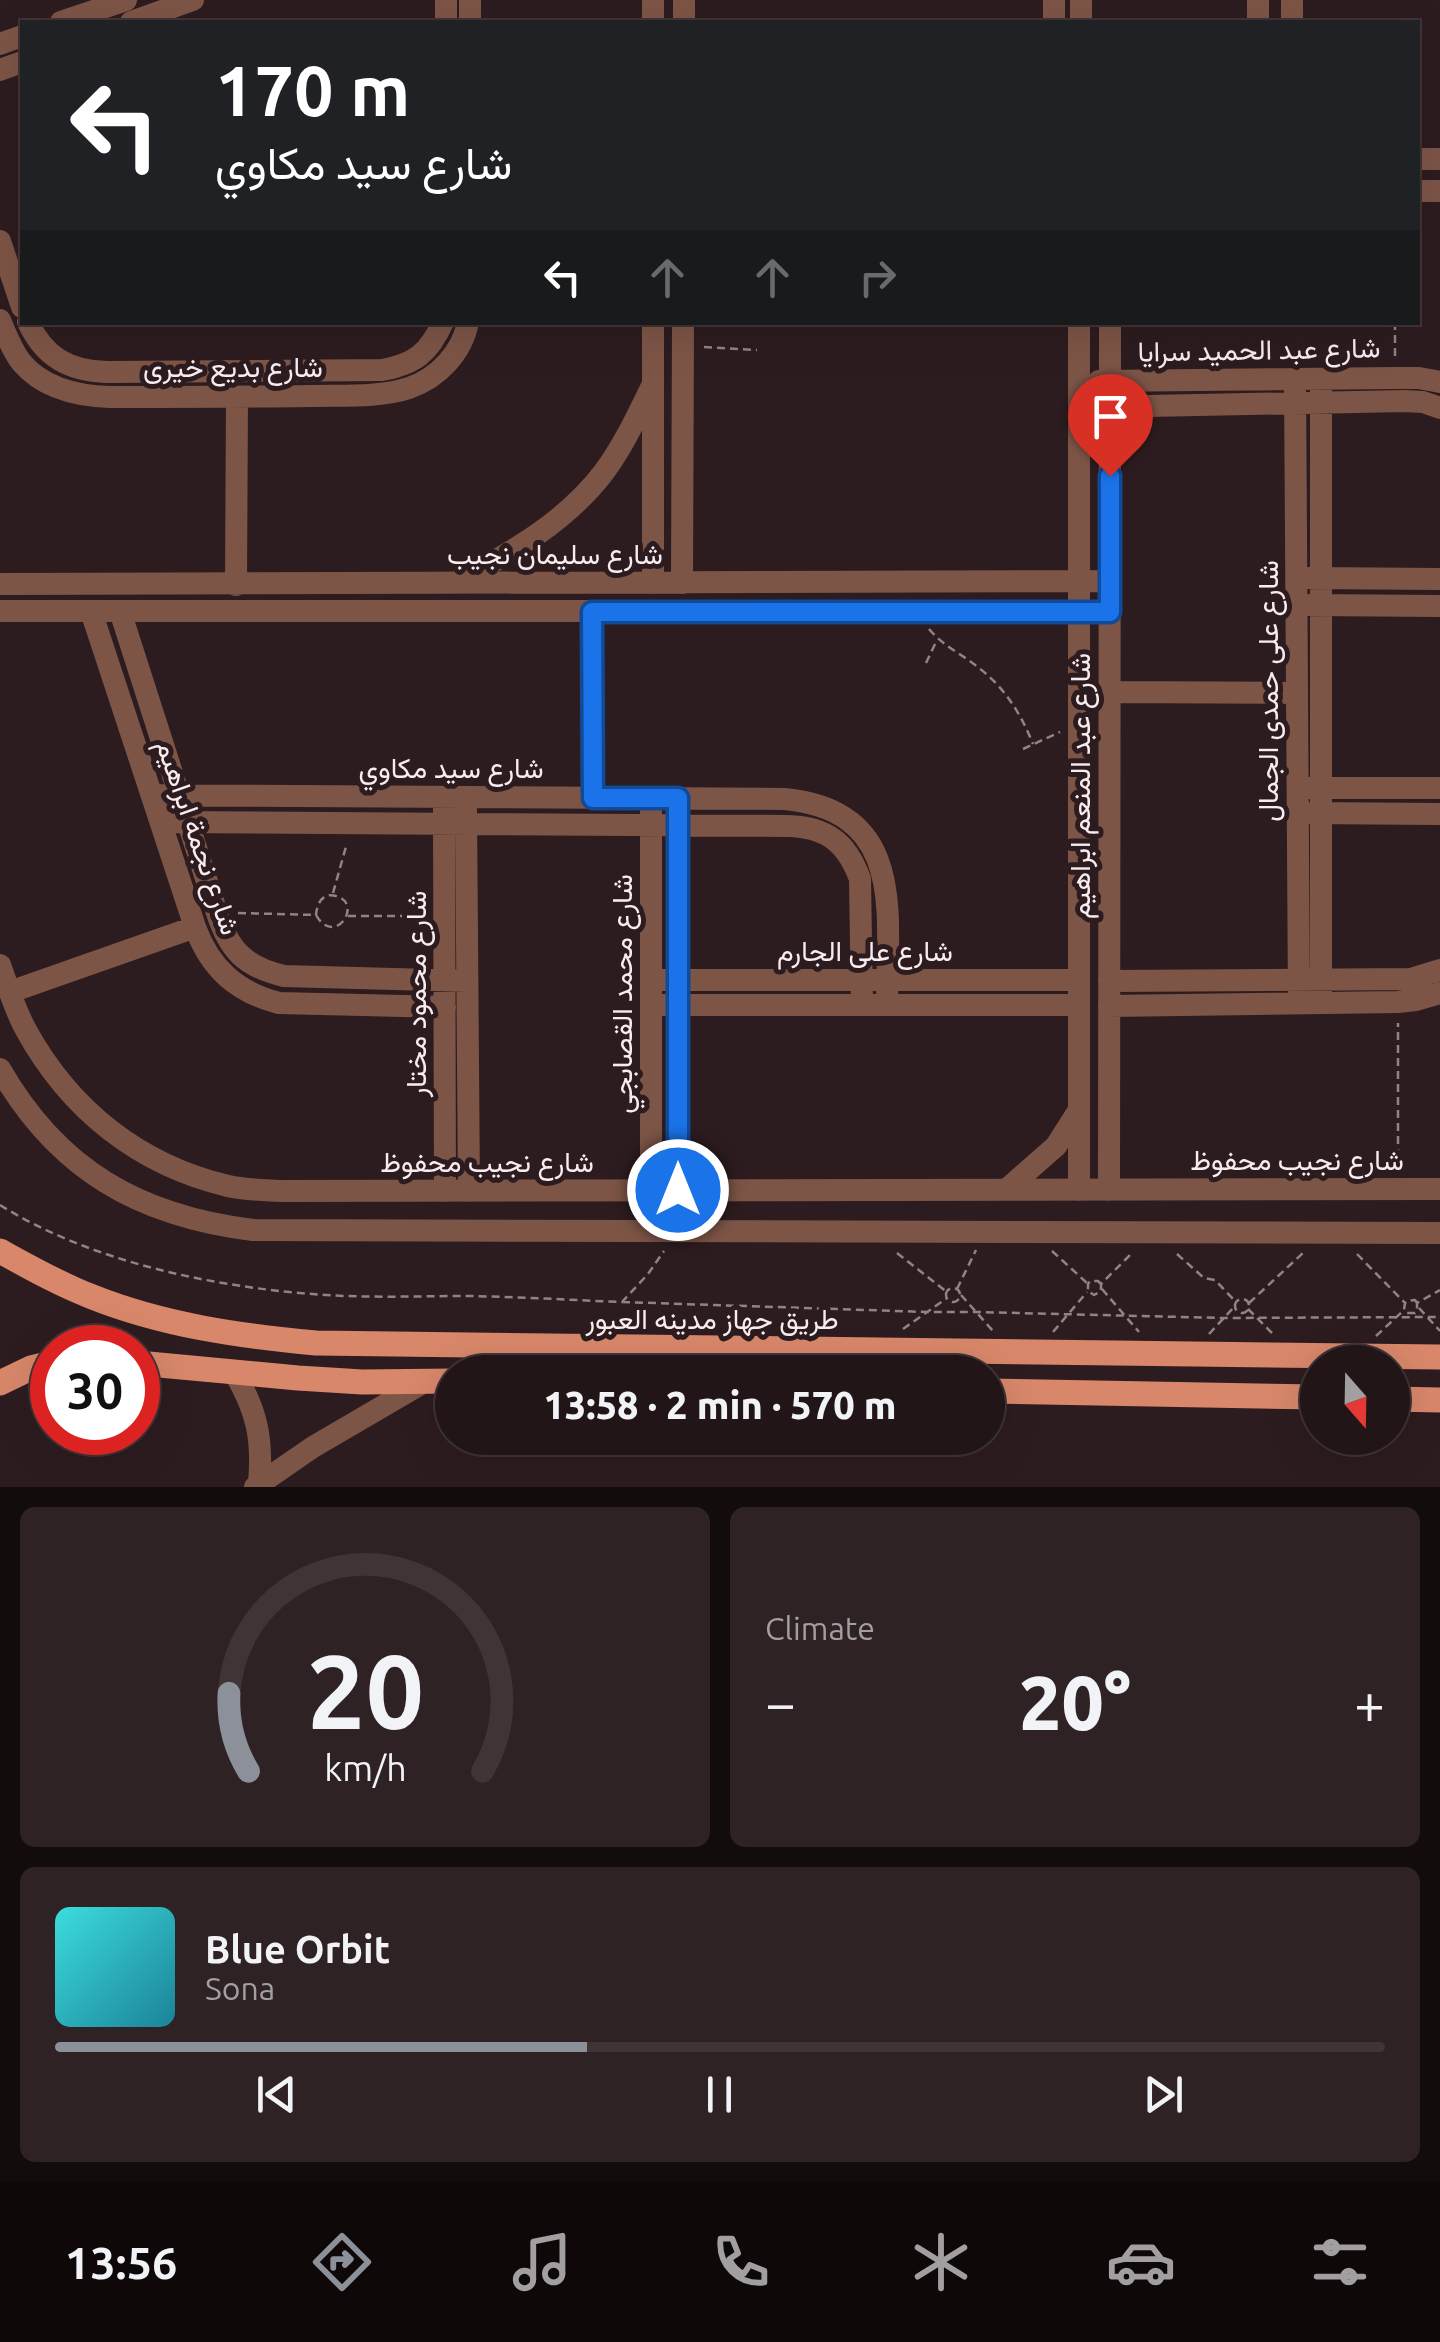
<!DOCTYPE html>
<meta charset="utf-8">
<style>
:root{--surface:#221517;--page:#2e2224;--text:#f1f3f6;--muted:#a29fa1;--line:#3f3436;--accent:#8c9099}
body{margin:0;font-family:Ubuntu,Vazirmatn,sans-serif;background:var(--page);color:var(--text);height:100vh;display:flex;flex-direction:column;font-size:38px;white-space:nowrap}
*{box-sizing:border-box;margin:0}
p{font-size:32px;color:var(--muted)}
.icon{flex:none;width:55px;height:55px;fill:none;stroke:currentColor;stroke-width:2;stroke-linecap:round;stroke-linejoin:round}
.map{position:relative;height:1487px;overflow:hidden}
.side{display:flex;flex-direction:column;gap:20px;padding:20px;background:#130c0d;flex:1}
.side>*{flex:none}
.guide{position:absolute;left:20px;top:20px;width:1400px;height:305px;border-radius:0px;box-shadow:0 10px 40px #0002,0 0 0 2px var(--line);background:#202124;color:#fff;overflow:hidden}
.needle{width:65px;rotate:160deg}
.tools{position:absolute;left:1300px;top:1345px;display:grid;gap:20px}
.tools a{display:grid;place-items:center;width:110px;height:110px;border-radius:50%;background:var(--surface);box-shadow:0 10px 40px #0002,0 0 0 2px var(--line);font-size:50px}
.speed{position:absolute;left:30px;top:1325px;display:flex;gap:20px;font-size:50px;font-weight:700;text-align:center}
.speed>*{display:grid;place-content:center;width:130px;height:130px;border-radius:50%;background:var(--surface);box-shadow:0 10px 40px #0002,0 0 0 2px var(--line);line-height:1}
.speed .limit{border:15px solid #d22;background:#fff;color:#111}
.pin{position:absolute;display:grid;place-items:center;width:85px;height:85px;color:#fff;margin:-102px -42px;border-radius:50% 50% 50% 0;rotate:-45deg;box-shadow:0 0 10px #0007}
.pin .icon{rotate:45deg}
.me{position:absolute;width:110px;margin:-55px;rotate:0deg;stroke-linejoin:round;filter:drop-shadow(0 0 8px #0008)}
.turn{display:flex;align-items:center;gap:35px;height:210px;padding:0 30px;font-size:45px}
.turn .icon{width:130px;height:130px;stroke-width:2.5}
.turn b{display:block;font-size:70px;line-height:85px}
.lanes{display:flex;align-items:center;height:95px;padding:0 30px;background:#0003;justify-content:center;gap:50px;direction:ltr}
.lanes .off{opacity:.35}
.big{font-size:75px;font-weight:800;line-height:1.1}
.side .tile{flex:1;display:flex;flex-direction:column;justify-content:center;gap:15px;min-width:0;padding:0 35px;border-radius:15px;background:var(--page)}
.side .dial{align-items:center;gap:0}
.dial svg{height:260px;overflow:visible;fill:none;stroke:var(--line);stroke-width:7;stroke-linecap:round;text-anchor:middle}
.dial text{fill:var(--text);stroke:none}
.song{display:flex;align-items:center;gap:30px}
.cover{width:120px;height:120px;border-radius:15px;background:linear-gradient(135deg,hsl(180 70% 55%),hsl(190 70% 35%))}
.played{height:10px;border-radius:5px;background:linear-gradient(90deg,var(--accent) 40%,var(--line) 40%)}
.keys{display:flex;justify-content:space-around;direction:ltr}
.heat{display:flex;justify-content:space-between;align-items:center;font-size:55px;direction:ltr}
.side .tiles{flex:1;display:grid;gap:20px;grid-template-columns:1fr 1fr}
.tile:last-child{grid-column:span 2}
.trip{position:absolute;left:435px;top:1355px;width:570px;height:100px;border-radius:50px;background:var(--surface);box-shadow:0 10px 40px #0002,0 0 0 2px var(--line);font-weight:800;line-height:100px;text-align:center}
.tabs{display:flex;height:160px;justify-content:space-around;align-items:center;background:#0e0809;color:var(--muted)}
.tabs .icon{width:70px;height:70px}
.tabs .on{color:var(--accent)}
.tabs b{font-size:45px;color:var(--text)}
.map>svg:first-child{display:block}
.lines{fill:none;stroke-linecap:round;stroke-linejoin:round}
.path{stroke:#918385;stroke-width:2.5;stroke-dasharray:8 5;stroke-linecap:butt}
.minor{stroke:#7d5547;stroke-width:22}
.major{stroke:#d8876a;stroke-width:25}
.route-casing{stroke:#114b97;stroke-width:25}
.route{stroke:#1a73e8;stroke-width:18}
.labels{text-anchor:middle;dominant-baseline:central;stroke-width:10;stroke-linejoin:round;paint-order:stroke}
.street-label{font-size:28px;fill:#f8ecee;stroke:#2d1c1f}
</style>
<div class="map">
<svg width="1440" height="1487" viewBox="0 0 1440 1487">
<rect width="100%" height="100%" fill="#2d1c1f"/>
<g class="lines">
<path class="path" d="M704,347l53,3
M1395,356v-34
M929,629c14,17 33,25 50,39 26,20 42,46 54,76
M926,663l11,-23
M1023,749l37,-17
M333,893l14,-50
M238,913l78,2c19,33 48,-12 20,-19 -13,-4 -19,7 -20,19
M348,916h77
M1398,1170v-147
M0,1205c93,58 217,83 326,90 48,3 96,1 144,1 51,1 101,4 152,6l26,-28 16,-23
M1052,1251l35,32
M897,1253l50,39
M1177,1254l27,24 11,2 21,22
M1357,1254l48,49
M1101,1284l-3,-3h-8l-2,3v7l6,4 7,-4v-7l30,-30
M946 1295a7 7 0 1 1 14 0a7 7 0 1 1-14 0Z
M957,1289l19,-39
M1102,1289l37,43
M961,1295l32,36
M1235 1306a7 7 0 1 1 14 0a7 7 0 1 1-14 0Z
M622,1302l305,10h49l247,6 217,-1
M1249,1303l54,-50
M1417,1303l-2,-3 -8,1 -2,2 -1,7 3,3h8l2,-3v-7l23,-13
M1419,1308l21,23
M1248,1309l24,24
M903,1329l44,-31
M1053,1332l34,-40
M1209,1334l26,-28
M1376,1336l27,-25"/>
<path class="minor" d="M446,0v22
M470,0v22
M653,0v22
M1258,0v22
M1292,0v22
M61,22l65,-22
M131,22l62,-22
M684,22v-22
M1054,22v-22
M1081,22v-22
M0,44l22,-8
M0,70l22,-8
M1418,159h22
M1418,191h22
M0,241l22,66
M0,320c6,14 12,31 22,43 22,26 56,33 88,34 67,0 133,0 200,-1 32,-1 68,2 99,-8 29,-10 53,-35 59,-66
M28,322c16,35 41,49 79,50l275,-2c33,-6 47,-17 61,-48
M1079,322v868
M1295,379l4,624
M1099,381l296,-3h24l21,4
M1098,407l306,-6 19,1 17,6
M1309,578l131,1
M457,582c55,-30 108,-59 147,-110 20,-27 34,-58 49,-88
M653,583v-261
M682,583l1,-261
M0,584l1110,-3
M236,585l1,-188
M1310,605l130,1
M0,611h1109
M91,611l104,316c15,41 41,65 84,76l166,4
M120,611l97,302c12,37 28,54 67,63l183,5
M592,612l1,186
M1110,692l187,1
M1309,788h131
M152,795l633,4c122,12 102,115 102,206
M466,809l3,382
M444,810l1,381
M651,812v378
M1306,813l134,1
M161,822l627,4c39,1 59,17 72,53l2,126
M0,965c8,22 15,45 26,65 44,80 113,135 202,156 17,4 36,4 54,5l1158,-2
M651,980h428
M1109,981l302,-2 29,-9
M10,992l185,-65
M1321,1003v-624
M651,1005h428
M1109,1006l289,-4 18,-2 24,-7
M0,1069c58,101 139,147 253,161l1187,3
M678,1190v-376
M1006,1190l50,-44 21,-33
M1109,1190l1,-868
M234,1372c23,39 29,66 25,112
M255,1487l58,-40 113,-66"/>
<path class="major" d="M0,1251c29,16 59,33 90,45 72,29 149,40 226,47l1124,14
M138,1363l160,15 64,4 90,-1
M0,1383l31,-15 21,-5
M988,1391l330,6
M1392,1399l48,1"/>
</g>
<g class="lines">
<g class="route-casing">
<path id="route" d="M678,1190v-392h-85l-1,-186h518v-136"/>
</g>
<use href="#route" class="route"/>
</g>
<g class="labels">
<g class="street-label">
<text transform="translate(1259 349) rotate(-1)">شارع عبد الحميد سرايا</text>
<text x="233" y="366">شارع بديع خيرى</text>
<text x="555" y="553">شارع سليمان نجيب</text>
<text transform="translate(1267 691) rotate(-90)">شارع على حمدى الجمال</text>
<text x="451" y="767">شارع سيد مكاوي</text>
<text transform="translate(1079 786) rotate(-90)">شارع عبد المنعم ابراهيم</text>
<text transform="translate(199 837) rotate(71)">شارع نجمة ابراهيم</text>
<text x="865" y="950">شارع على الجارم</text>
<text transform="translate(415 994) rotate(-90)">شارع محمود مختار</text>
<text transform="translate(621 994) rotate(-90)">شارع محمد القصابجي</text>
<text x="1297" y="1159">شارع نجيب محفوظ</text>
<text x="487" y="1161">شارع نجيب محفوظ</text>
<text x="712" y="1318">طريق جهاز مدينه العبور</text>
</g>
</g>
</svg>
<div class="tools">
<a><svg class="needle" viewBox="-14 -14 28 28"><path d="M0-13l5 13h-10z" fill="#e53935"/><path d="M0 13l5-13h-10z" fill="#a29fa1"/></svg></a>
</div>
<div class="speed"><div class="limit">30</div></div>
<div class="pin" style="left:1110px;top:476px;background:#d93025"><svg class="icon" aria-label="arrive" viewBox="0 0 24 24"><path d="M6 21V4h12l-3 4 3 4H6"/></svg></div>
<svg class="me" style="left:678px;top:1190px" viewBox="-20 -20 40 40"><circle r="17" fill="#1a73e8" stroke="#fff" stroke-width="3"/><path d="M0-11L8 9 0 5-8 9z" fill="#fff"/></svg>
<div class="trip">13:58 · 2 min · 570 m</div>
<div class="guide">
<div class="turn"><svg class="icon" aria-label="left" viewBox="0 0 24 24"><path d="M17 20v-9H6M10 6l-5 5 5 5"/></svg><div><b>170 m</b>شارع سيد مكاوي</div></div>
<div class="lanes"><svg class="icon" aria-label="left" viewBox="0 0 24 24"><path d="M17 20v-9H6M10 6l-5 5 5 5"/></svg><svg class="icon off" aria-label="ahead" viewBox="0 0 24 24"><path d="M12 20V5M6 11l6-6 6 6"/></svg><svg class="icon off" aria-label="ahead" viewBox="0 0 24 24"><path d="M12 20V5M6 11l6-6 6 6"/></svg><svg class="icon off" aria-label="right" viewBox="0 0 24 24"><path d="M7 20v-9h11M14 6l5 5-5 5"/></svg></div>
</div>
</div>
<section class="side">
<div class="tiles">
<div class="tile dial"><svg viewBox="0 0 100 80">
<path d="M14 69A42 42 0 1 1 86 69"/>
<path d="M14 69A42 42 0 0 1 8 45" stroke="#8c9099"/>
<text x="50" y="56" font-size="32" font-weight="700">20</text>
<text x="50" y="72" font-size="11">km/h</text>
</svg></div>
<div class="tile"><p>Climate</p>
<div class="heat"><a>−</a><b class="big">20°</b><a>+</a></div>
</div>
<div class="tile">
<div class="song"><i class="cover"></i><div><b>Blue Orbit</b><p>Sona</p></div></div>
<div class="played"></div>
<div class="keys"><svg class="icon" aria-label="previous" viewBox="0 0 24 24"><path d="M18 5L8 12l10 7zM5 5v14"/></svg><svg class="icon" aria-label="pause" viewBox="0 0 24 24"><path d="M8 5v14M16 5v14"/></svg><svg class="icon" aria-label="next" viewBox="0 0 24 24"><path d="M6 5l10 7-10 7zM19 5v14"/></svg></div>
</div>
</div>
</section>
<nav class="tabs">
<b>13:56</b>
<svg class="icon on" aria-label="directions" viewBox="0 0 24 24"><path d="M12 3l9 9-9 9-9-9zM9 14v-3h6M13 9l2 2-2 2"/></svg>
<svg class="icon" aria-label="music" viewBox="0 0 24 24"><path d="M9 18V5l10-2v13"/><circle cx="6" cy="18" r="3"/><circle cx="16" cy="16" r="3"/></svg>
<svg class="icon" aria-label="phone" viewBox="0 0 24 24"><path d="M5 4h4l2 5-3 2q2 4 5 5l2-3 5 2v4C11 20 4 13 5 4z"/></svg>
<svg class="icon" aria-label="climate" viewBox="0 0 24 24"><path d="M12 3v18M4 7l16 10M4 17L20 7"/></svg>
<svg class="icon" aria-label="car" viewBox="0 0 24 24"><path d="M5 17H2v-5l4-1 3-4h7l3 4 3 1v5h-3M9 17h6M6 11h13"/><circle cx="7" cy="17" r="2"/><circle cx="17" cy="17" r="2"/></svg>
<svg class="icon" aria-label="filters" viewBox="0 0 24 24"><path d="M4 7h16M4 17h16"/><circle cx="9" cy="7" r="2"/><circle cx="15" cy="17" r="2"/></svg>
</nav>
